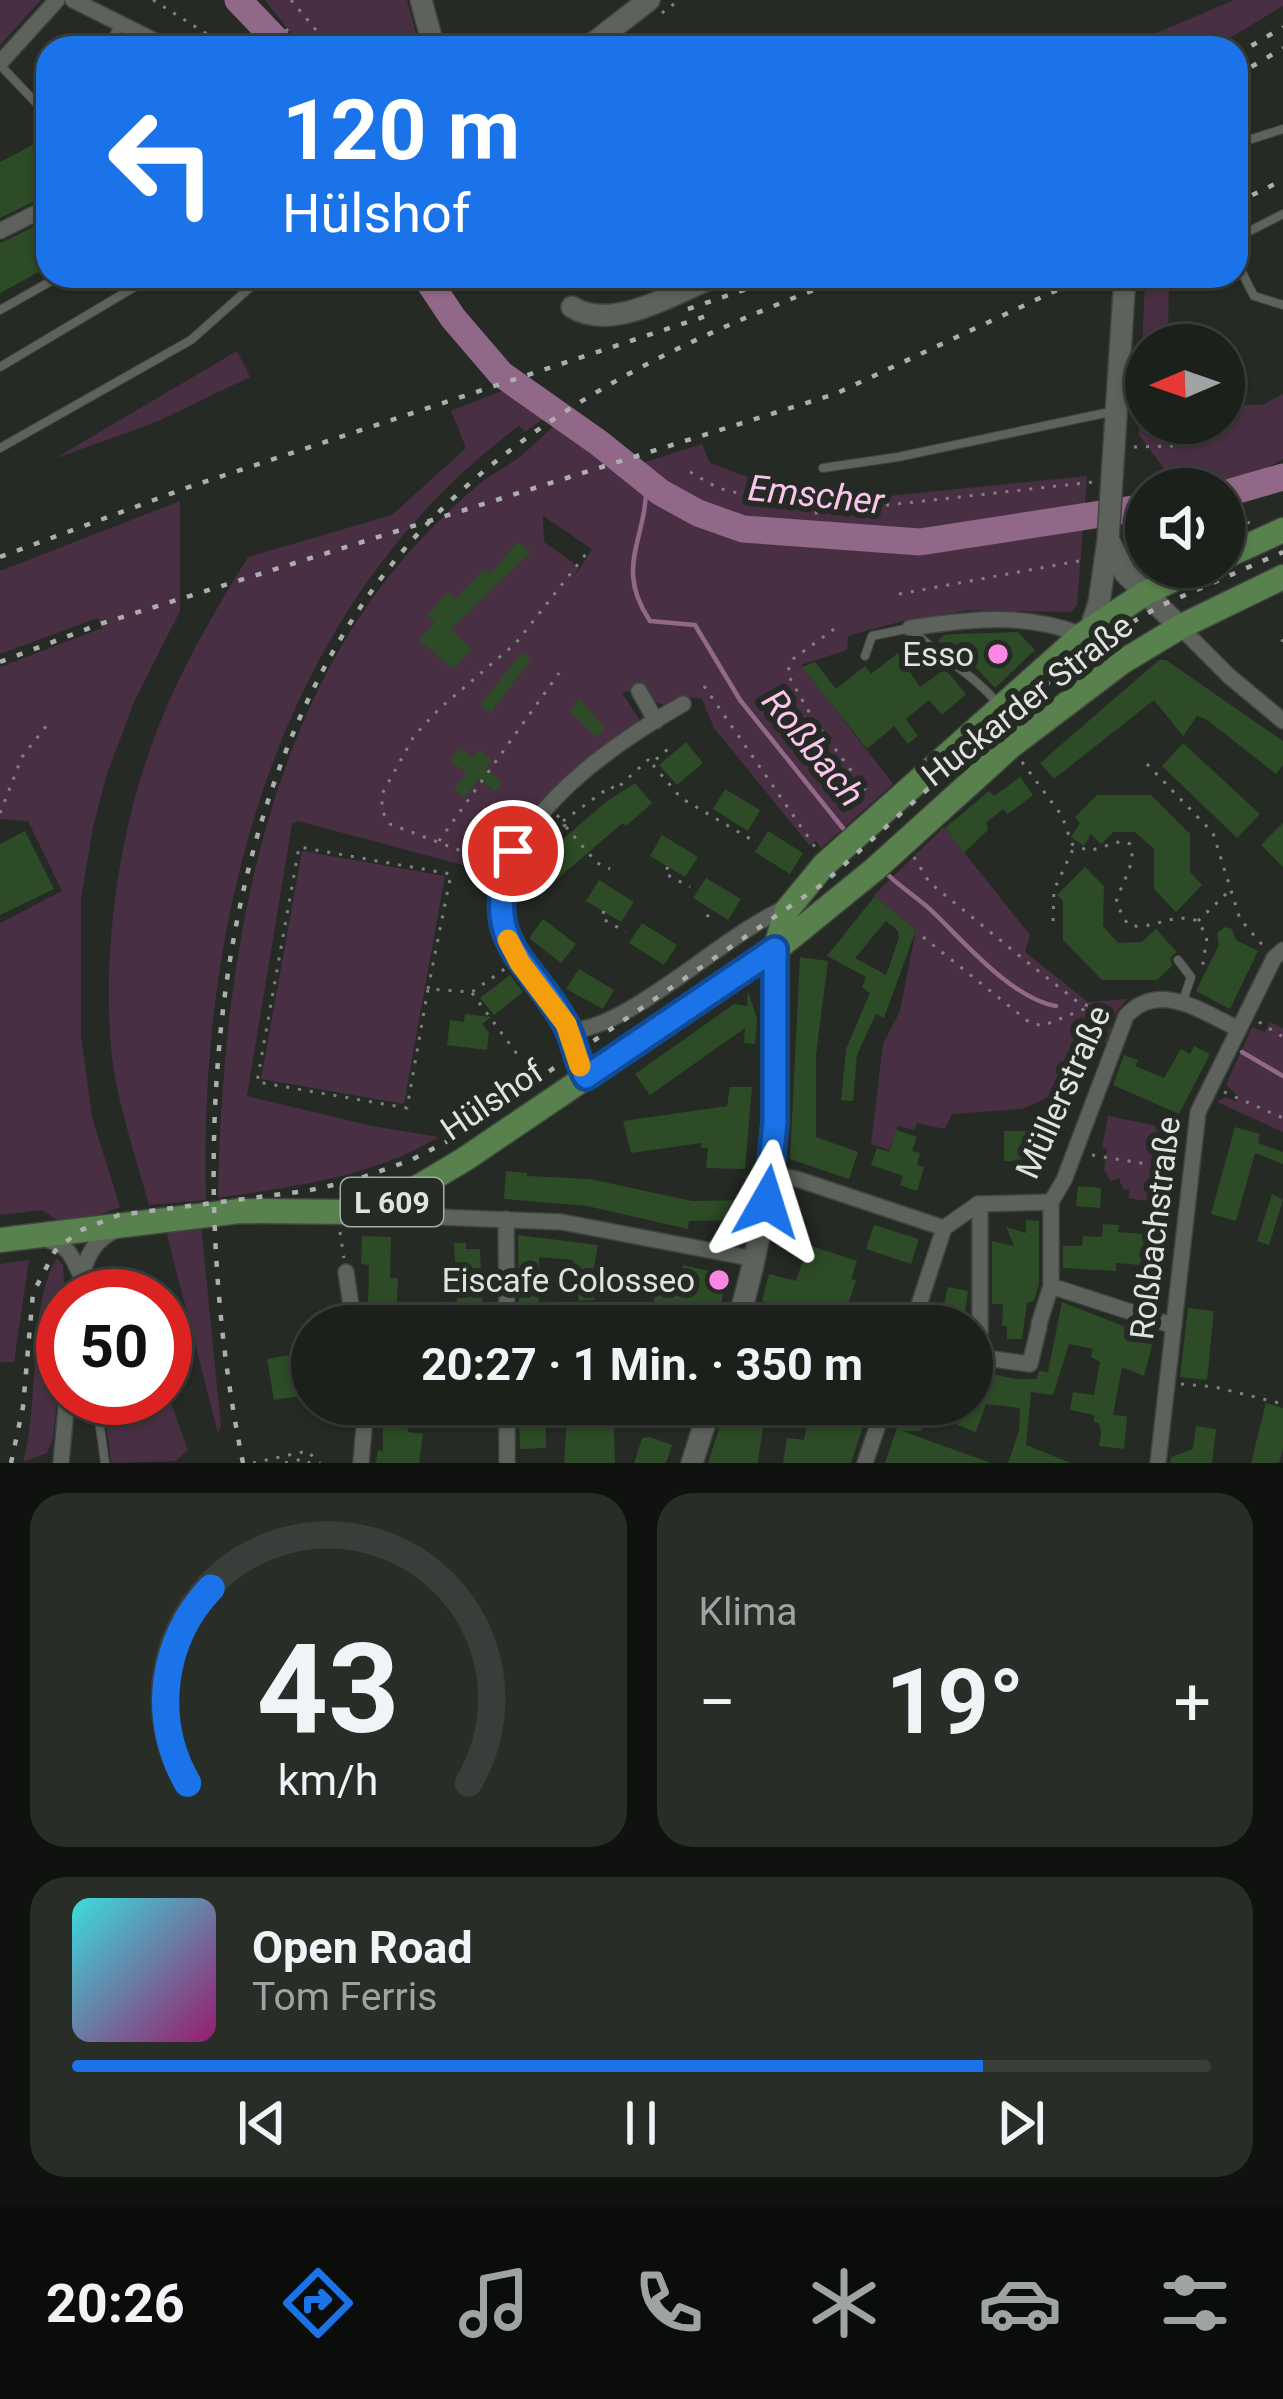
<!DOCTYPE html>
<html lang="de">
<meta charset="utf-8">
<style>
:root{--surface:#1c201b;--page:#292d28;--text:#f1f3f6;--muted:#a0a3a3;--line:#3a3e3a;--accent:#1a73e8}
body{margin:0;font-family:Roboto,sans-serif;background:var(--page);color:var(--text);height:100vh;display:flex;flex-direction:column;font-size:45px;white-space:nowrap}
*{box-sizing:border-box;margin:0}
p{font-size:39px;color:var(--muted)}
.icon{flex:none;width:66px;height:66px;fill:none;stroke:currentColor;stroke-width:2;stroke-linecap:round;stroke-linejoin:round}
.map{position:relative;height:1463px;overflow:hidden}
.panel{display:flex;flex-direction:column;gap:30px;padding:30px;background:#0f120f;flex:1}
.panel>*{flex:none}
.top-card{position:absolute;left:36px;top:36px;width:1212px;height:252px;border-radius:36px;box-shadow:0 3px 9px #0004,0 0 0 3px var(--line);background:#1a73e8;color:#fff;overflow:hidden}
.needle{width:78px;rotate:268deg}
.fabs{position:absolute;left:1125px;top:324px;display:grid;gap:24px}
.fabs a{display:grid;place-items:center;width:120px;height:120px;border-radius:50%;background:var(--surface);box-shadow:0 3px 9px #0004,0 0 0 3px var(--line);font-size:60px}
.speed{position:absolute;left:36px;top:1269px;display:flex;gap:24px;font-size:60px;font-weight:700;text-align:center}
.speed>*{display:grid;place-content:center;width:156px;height:156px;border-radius:50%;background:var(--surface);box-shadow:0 3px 9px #0004,0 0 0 3px var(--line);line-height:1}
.speed .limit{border:18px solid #d22;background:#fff;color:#111}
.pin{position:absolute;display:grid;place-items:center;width:102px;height:102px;color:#fff;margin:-51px;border:6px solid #fff;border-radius:50%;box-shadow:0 3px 12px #0007}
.me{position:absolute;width:132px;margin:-66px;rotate:6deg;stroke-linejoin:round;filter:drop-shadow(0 0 9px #0008)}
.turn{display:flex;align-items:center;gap:42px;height:252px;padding:0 48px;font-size:54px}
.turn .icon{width:156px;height:156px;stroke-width:2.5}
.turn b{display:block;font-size:84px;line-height:102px}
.big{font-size:90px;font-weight:700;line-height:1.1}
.panel .card{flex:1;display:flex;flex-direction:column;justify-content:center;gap:18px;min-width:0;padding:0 42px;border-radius:36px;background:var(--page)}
.panel .dial{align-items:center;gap:0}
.dial svg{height:312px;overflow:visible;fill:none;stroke:var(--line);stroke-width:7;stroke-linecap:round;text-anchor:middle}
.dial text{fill:var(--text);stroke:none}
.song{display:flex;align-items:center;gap:36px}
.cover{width:144px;height:144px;border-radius:18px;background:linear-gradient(135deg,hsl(180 70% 55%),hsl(320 70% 35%))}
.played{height:12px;border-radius:6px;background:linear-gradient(90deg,var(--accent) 80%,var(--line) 80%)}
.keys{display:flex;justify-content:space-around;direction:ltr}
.heat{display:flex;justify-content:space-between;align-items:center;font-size:66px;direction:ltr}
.panel .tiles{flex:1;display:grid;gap:30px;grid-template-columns:1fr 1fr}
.card:last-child{grid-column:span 2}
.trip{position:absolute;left:291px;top:1305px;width:702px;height:120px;border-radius:60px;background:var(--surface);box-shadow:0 3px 9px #0004,0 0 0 3px var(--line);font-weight:700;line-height:120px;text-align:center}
.menu{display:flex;height:192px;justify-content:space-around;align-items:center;background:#0b0d0b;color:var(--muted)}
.menu .icon{width:84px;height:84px}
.menu .active{color:var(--accent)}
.menu b{font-size:54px;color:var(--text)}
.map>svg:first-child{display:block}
.green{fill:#492f43;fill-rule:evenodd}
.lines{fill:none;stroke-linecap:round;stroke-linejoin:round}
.stream{stroke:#926888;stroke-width:4.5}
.river{stroke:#926888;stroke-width:27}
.building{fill:#2d4b26;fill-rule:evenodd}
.lane-casing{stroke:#40443f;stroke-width:10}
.street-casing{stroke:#40443f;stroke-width:18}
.secondary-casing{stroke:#40443f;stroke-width:24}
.primary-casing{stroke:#40443f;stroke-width:27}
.path{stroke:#7f837e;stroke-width:3;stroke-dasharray:3 9;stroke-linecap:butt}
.lane{stroke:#5d625c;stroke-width:8}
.street{stroke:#5d625c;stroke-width:15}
.secondary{stroke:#5d625c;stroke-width:21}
.primary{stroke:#58814e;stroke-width:24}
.rail{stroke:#acafab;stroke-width:4.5;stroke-dasharray:6 12;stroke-linecap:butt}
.route-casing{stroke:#114b97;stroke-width:30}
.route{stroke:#1a73e8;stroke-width:21}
.slow{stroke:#f59e0b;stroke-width:21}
.poi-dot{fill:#fc86e3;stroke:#252a24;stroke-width:4.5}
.labels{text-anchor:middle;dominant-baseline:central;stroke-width:12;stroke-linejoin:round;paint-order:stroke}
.shield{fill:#252a24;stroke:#a8aca7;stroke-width:3}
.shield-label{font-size:30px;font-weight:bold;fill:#e0e3df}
.poi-label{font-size:33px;fill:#e0e3df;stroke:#252a24;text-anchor:end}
.street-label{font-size:33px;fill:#e0e3df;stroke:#252a24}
.water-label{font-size:36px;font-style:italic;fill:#fbc5ed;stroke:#252a24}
</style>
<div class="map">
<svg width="1283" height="1463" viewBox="0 0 1283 1463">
<rect width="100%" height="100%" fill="#252a24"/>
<path class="green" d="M0,0h41l-41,45z
M265,0h142l13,48h-118z
M1234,0h49v6l-70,42h-92z
M1145,276h24l-1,69h-22v78h78v-18h38l21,-11v65c-33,20 -71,24 -109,23l-35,-47z
M237,351l13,26 -94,45 -102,37z
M512,387l37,28 -24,17 -6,-6c-240,177 -321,487 -313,774l-57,5c-15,-55 -36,-113 -39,-170 -6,-101 11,-213 48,-307 23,-60 56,-116 90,-171l144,-42 74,-67 -15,-37z
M560,422l60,48 82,-26 8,19 107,40 270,-27 -10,129 -6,7 -101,-2 -67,11 -55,15 -1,14 -46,15 92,119 -72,64 -5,-7 -7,4 -95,-117 -12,-29 -18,-2 -20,8 -10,-4 -11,-15 -21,7 17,26 -8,19 -65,52 -62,86 -206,-55 -6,3 -45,272 125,30 67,11c-69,41 -143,49 -221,61 4,-229 43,-497 211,-667 17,-17 35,-35 54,-50 15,-11 32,-19 45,-31 9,-9 18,-18 32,-28zM543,516l49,33 -21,33 8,-15 -35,-25z
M180,501v110l-46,91 -27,72 -14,53 -12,72v136l11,82 28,90 -38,14 -22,1 -18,-12 -42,5v-292l62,-32 -34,-70 -28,-2v-152l102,-39 -4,-10 -98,36v-83z
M944,827l86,108 -5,17 63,50 39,-3 -10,12 -11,32 -15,1 -14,41 -55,24 -70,5 -7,15 -28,-6 -3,7 -16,-4 -9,24 -18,-6 12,-100 17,-33 16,-81 -42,-35z
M302,851l143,25 -41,228 -143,-25z
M1270,1022l13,6v104l-66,-30 8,-5 11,4 2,-5 -12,-11 26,-58 13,5z
M1108,1116l65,13 -6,31 4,3 -1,9 -15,-1v6l6,2 -4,24 -29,-5 2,-9 -7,1 -4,-12 -9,3 -6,-12 3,-20 -5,-1z
M201,1225l20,201 -3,7 -52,-202z
M57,1258l6,7 2,28 5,1 -7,2v47l-10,96 -6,14 -24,9c17,-59 5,-159 34,-204z
M29,1260l-15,102h-14v-98z
M165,1387l23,63 -12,11 -65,2 -8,-65h62z"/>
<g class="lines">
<path class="stream" d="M646,483c2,56 -33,83 4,138l45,4 45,75 106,132
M883,870c16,17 36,28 52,44 30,29 78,85 121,92
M1242,1052l41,24"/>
<path class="river" d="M238,0l46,48
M425,276l28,42 48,56 98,69 61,49 38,21 45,16 177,13 226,-35
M1224,494l59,-17"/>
</g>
<path class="building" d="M48,137v58l-48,23v-56z
M48,220v47l-48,26v-50z
M518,542l13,10 -80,77 21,21 -19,19 -34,-29 16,-18 -8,-7 21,-23 7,7 30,-30 5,5z
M1018,632l17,18 -40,38 -31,-33 -4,4 -22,-18 6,-6 11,-1z
M907,646l8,9 -11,8 16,24 25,-18 21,25 -24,21 -13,-15 -23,19 12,17 -10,8 -14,-18 -27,23 -65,-82 13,-5 21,27 29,-23 6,8z
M522,652l9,7 -40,54 -11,-8z
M1159,660h7l117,81v24l-7,9 -70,-55 -9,-3 -14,20 -29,-36 -100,79 -14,-16z
M579,698l26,31 -9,8 -26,-26z
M686,742l17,21 -26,22 -18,-20z
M1183,743l77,71 -23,24 -75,-72z
M459,748l14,9 5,-8 14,11 -7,9 17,13 -7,9 -16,-12 -15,19 -10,-9 12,-16 -16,-13z
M1020,777l13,18 -25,19 -5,-5 -17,14 2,7 -24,23 -19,-25 44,-37 5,5z
M635,783l17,20 -26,23 -3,-3 -66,56 -17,-20 66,-57z
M725,789l35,21 -12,21 -35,-22z
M1097,795h54l39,39v38l12,13 -26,27 -22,-23v-40l-19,-17h-22l-12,12 -10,-10 -7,12 -13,-9 9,-14 -5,-6z
M1283,823v44l-22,-22z
M25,831l29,58 -54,26v-71z
M768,831l35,22 -13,21 -35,-22z
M662,835l36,22 -13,20 -35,-21z
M1085,867l19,19 -1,40 15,17 24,-1 14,-13 21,23 -7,6 2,8 -15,14h-55l-39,-40v-39l-6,-6z
M706,878l35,21 -13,21 -35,-22z
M599,880l35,22 -13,20 -35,-21z
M875,896l41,34 -32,88 -8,-4 -19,41 -4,46 -12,-1 5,-51 24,-56 -8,-6 4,-10 -39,-21zM886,921l12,10 1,7 -13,37 -31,-17z
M543,919l33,25 -15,19 -32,-25z
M642,923l35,22 -13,20 -35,-22z
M1225,927l7,2 4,11 22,11 -28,58 -34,-18 23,-46 -2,-12z
M800,957l28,4 -12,94v82l42,15 -9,27 -59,-20z
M579,969l35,21 -11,19 -37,-20z
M510,975l13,17 -29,23 -14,-17z
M748,991l9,28 -2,25 -11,-1 1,-15 -95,67 -15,-21 99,-70 13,2z
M465,1014l26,3 -9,7 7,8 -2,18 -40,-5 3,-25 14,2z
M1194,1046l16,8 -31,60 -66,-29 11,-30 14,5 -3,6 29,12 17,-29 9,5z
M730,1087h22l-7,82 -39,-1 2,-20h-7v-5l-70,10 -8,-32 104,-15z
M1235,1127l25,7 -2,9 25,9v12l-28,-11 -19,68 -25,-7z
M896,1130l21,7 -5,14 8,2 -3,12 7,2 -7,24 -17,-6 3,-9 -32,-11 6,-17 12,4z
M1004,1131h25l-1,31 -24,-1z
M506,1171l21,2v3l63,3 102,22 54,-1 -4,44 -12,-3 2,-21 -43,1 -1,8 -101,-23 -83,-7z
M1078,1186l23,2 -1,20 -24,-2z
M1272,1194l11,6 -14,45 -12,-4z
M1026,1220l13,1v63l-5,17 -7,2 -5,36h-15v-13h-5l1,-22h-11v-63l22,5 -8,-19 20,6z
M1103,1224l16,1 -1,7 42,3 1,66 -12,-1 1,-27h-11l1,-8 -24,-2v8l-53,-3v-22h19l1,-10 19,1z
M874,1225l45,14 -8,25 -45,-15z
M518,1235l80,10 -5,28 1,27 -15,1 -6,-41 -34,-3v47l-20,2z
M362,1236l29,1 -1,41h8l-2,48h-21v-21h-7l1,-40 -8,-1z
M454,1243h12v6h14l3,61 -7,16h-18z
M808,1245l49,16 -6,18 5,1 -15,46 -30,-7 1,7h-12l-3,-7 -8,-5 2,-6 -29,-7 7,-27 27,7z
M683,1265l43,10 -8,51 -64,-5v-40l25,5z
M948,1287l20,4 -5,35 -23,-4z
M1062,1302l92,36 -10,38 -22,-9 -9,48 14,1 -3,33 -25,-3 2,-13 -2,-10 -5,-1v-7l-24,-5 3,-18 21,3 6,-33 -9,-5 2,-8 -24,-5 -16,51 -22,-3 -5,53 45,18h-63l11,-32 1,-23 -34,-4 -10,28 -19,-7 8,-21h7v-34l44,9h20l3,-8 9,1z
M1188,1308l26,3 -7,69 -27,-3z
M312,1351v43l-38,6 -7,-41z
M1266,1403l17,5v41l-4,14h-28z
M383,1404h23l2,28 15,2 -4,29h-43l2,-13 5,1z
M519,1404h26l1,44 -26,1z
M600,1404h13l2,59h-51l3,-47 24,3v-3l10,-1z
M727,1404h39l-8,59h-50z
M811,1404h59l-19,59h-68l4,-25 17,2z
M905,1404h26l-10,27h-19l89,32h-106z
M1196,1426l20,3 -4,34h-42l1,-6 22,-8z
M649,1437l23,8 -6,18h-32l8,-25z"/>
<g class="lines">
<g class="lane-casing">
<path id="lane" d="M107,48l12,-22
M0,65l40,42 8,-7
M1236,144l47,-15
M1283,214l-43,22c-6,23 3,40 14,60l29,9
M0,310l60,-34
M0,367l153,-91
M0,448l191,-108 72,-64
M823,468l75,-11 212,-45
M865,656l7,-20 38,-8c29,29 64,46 89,77
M1178,960l13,17 -8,24
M96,1398l9,65"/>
</g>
<g class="street-casing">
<path id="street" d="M73,0l96,48
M0,63l57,-63
M0,231l48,-24
M1180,627l49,49 54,45
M910,628c59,-9 116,-16 172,7
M639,691l17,30
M569,1031c61,-2 155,-98 221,-125
M586,1077c-9,-17 -11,-35 -20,-52 -16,-32 -50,-55 -61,-91 -27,-100 104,-188 178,-230
M771,1174l26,5 147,49
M411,1192l26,25 125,5 193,37
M506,1219l1,107
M944,1228l34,-24 73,-2
M45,1239c24,7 26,15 36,37
M346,1272l8,54
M1051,1286l123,40
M79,1296c3,-26 8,-51 33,-64
M741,1313l47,13
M1039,1324l12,-38v-84l13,-22 62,-164c33,-36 76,-4 111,12
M869,1326l26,-5 28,5
M912,1326l32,-98
M975,1350l17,9 38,5 9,-37
M980,1353v-149
M507,1404v59
M61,1463l6,-65
M361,1463l5,-59
M865,1463l20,-59
M1158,1463l40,-351 76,-154 9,-8"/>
</g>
<g class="secondary-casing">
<path id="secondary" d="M421,0l13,48
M587,48l62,-48
M572,307c41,26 104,-15 144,-31
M1109,541l16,32 55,54
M1090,630l9,-27 9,-63 17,-264
M736,1326c42,-127 39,-246 39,-377
M692,1463l19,-59"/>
</g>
<g class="primary-casing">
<path id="primary" d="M1224,557l59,-27
M775,949l12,-39 37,-45 258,-230 65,-43 53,-25
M0,1240l240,-29 116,1 37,-10 72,-43 319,-216 91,-74 136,-123 111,-84 58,-35 103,-50"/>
</g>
<path class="path" d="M153,0l76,48
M291,0l40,48
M662,13l17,-13
M286,29l15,19
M619,48l12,-10
M454,276l1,1
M1134,447l39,-1
M690,472l28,16 98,25 277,-31
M1224,530l30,-9
M899,594l185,-34
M834,629l-41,30 -6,14 26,46 57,77
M1281,640l2,1
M704,686l111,161
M1022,762l40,54 10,28 17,7 33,-10 8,3c8,19 -10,40 -14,59l12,22c26,6 44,-14 70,-4l9,16 -5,33
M1147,764l66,69 27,86 25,29
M653,765l28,33 71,42
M0,813l22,-56 29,-37
M563,821l48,-35 4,4 33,-30 4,3 17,-15
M566,827l31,36 13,6
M439,841l120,-168
M536,850l29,-25 -8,-10
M914,857l15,25 103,84 47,37 31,9
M493,863l-103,-39 -8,-13v-17l32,-58 25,-27 77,-66 73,-93
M668,867l-4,6 26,14
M604,911l-3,7 25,14
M707,917l5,-7
M1053,921l1,-31 20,-43
M1198,921l31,-30
M923,937l106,85 13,4 45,-18
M428,989l23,-115 -152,-27 -42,235 150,26 21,-119 44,3 34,-24
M472,993l45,61
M1259,1022l24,15
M1224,1092l59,26
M1092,1155l85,14
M391,1224l29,1
M340,1232l4,26
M1181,1384l34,3 68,17
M253,1463l54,-12 13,12
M285,1463l18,-4 7,4"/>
<use href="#lane" class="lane"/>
<use href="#street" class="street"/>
<use href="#secondary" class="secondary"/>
<use href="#primary" class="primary"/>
<path class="rail" d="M1236,55l47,-28
M1236,76l47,-28
M1236,203l47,-23
M688,309l97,-33
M0,557l189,-70 523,-173
M0,662l100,-38 735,-230 252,-118
M11,1463l12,-56 10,-114 22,-42 24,-20 40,-16 187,-24 46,-10 59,-21 35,-18 378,-259 201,-182 80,-63 55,-32 123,-54
M243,1463c-63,-306 -37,-727 201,-956 116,-112 258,-175 406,-231"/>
</g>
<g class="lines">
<g class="route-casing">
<path id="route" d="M513,851c-34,93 14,104 52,172 10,17 11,37 21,54l189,-128v173l-8,80"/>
</g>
<use href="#route" class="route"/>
<path class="slow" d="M508,940l12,23 46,61 14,42"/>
</g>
<g class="poi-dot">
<circle cx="998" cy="654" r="12"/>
<circle cx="719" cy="1280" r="12"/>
</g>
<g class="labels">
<rect class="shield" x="341" y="1178" width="102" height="48" rx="9"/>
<g class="shield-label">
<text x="392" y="1202">L 609</text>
</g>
<g class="poi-label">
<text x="974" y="654">Esso</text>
<text x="695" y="1280">Eiscafe Colosseo</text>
</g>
<g class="street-label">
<text transform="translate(1027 700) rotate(-38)">Huckarder Straße</text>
<text transform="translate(1063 1092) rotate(-66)">Müllerstraße</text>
<text transform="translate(492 1100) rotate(-34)">Hülshof</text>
<text transform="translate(1155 1228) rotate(-83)">Roßbachstraße</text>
</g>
<g class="water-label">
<text transform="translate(816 495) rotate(6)">Emscher</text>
<text transform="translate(813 748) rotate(51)">Roßbach</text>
</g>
</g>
</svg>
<div class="fabs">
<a><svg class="needle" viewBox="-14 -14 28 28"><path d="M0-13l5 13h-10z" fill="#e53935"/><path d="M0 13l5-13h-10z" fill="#a0a3a3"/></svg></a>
<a><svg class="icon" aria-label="sound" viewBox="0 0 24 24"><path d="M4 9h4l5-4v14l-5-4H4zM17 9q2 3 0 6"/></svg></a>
</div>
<div class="speed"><div class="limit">50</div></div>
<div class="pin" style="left:513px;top:851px;background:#d93025"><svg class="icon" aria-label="arrive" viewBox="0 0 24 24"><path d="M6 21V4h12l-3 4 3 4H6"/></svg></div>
<svg class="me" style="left:767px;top:1202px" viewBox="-20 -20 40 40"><path d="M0-17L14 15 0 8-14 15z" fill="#1a73e8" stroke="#fff" stroke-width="4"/></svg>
<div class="trip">20:27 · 1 Min. · 350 m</div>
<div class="top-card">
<div class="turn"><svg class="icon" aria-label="left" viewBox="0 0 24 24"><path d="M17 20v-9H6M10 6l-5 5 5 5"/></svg><div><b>120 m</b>Hülshof</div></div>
</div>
</div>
<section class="panel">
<div class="tiles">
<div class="card dial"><svg viewBox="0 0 100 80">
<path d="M14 69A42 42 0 1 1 86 69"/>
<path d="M14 69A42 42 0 0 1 20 19" stroke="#1a73e8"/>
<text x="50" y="56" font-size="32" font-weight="700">43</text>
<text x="50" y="72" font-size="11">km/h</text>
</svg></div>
<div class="card"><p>Klima</p>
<div class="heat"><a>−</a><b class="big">19°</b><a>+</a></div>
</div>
<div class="card">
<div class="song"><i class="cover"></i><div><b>Open Road</b><p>Tom Ferris</p></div></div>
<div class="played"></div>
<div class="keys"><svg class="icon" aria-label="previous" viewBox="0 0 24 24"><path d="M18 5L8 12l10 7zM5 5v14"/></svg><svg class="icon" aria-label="pause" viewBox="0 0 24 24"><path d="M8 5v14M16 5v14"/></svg><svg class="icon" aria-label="next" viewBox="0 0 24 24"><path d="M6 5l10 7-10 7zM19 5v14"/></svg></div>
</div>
</div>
</section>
<nav class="menu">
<b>20:26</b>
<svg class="icon active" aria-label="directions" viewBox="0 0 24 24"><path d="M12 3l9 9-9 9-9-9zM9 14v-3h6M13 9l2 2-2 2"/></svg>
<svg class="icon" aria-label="music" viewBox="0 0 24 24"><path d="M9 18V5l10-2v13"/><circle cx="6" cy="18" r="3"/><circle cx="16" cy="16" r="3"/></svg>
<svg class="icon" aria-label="phone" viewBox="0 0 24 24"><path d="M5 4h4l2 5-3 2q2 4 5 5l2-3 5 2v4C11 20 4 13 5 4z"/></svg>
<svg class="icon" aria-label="climate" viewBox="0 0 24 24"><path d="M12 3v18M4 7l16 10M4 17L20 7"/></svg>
<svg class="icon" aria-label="car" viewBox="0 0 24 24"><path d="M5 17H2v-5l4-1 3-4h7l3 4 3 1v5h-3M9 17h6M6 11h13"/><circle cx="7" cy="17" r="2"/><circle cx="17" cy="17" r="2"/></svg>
<svg class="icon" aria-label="filters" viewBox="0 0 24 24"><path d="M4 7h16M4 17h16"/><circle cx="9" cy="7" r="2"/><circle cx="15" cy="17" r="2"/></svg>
</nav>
